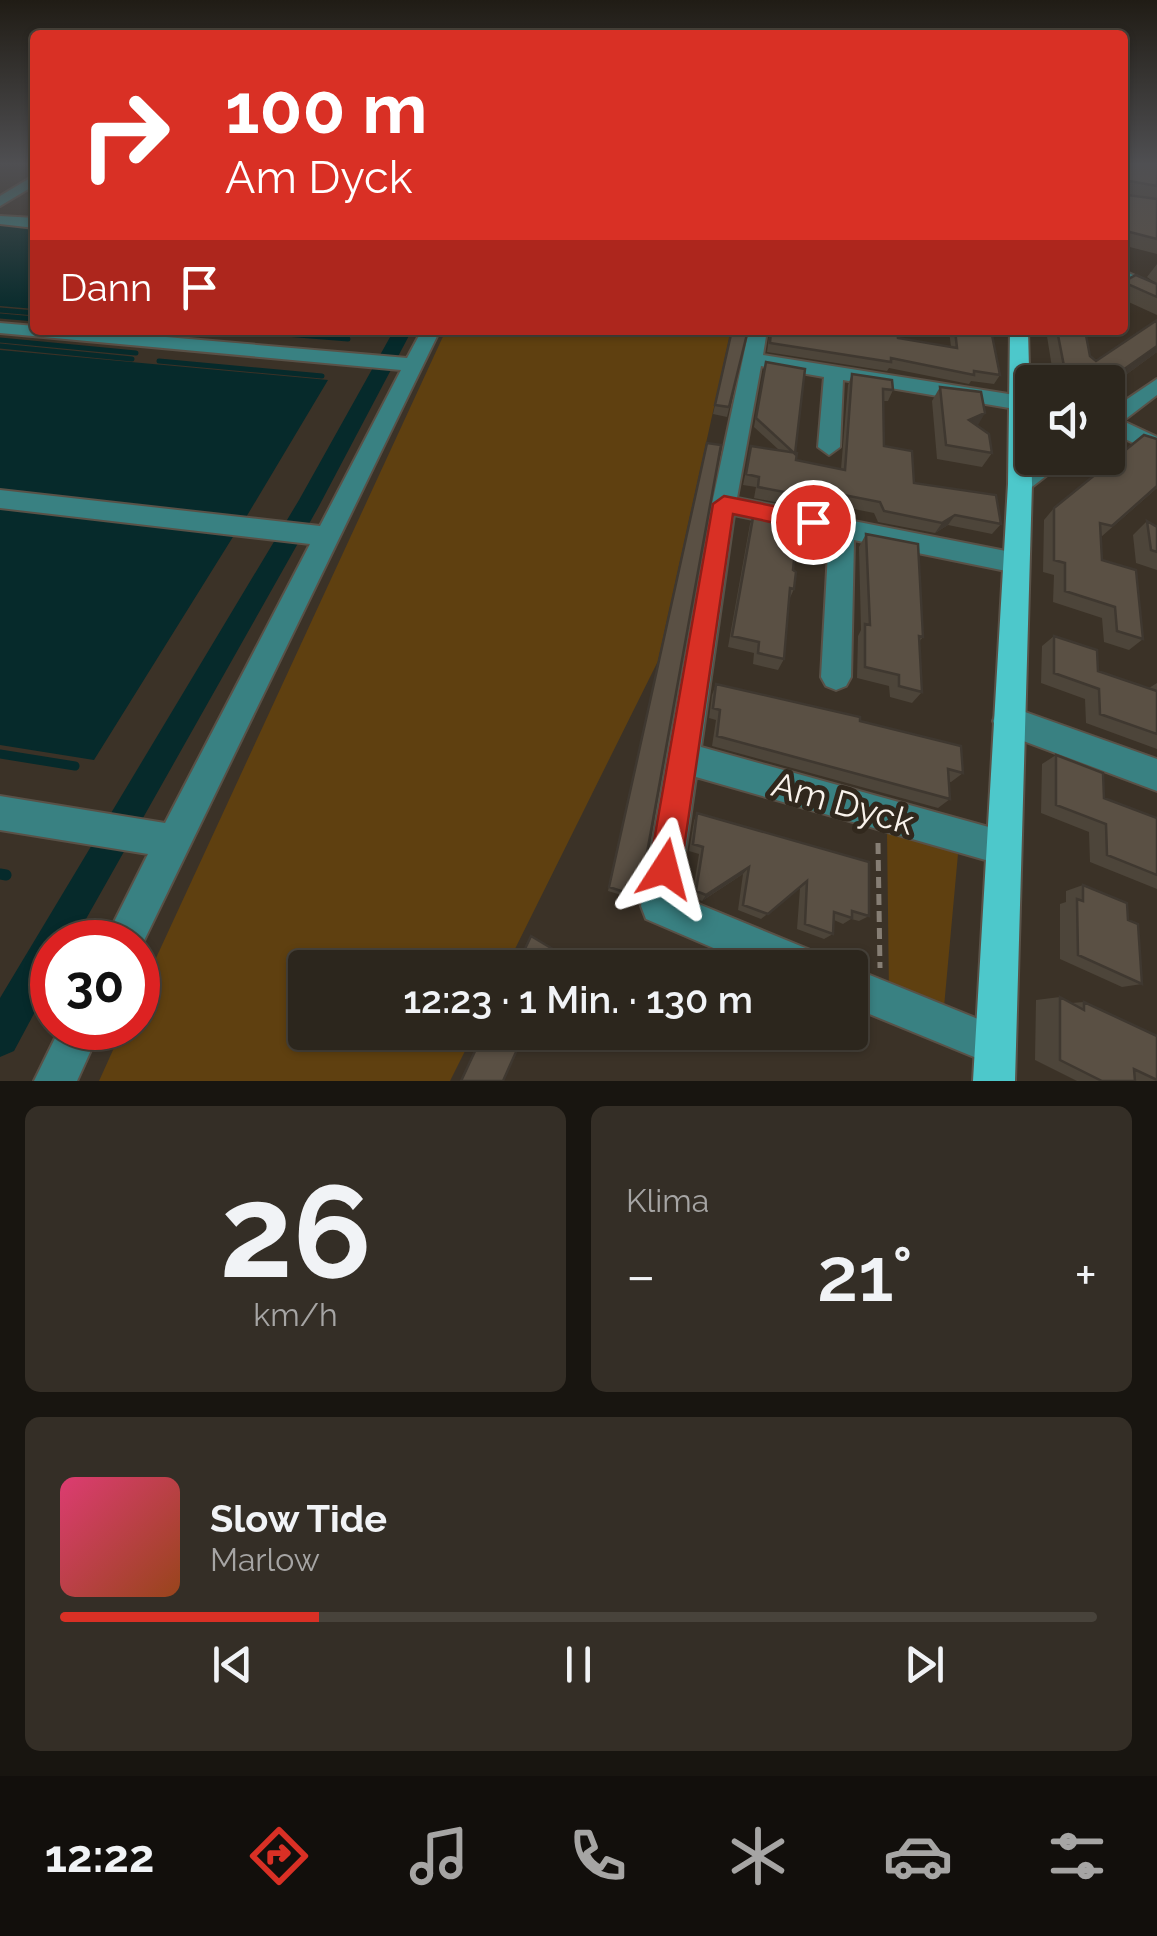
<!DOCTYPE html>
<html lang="de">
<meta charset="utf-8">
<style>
:root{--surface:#2c261d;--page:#342e26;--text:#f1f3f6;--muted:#a6a5a4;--line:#48433b;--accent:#d93025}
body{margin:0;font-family:Raleway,sans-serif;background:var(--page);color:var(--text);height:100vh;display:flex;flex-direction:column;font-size:38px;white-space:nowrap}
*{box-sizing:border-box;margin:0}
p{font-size:32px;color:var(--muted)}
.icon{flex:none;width:55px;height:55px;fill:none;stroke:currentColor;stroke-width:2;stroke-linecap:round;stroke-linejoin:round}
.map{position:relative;height:1081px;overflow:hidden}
.panel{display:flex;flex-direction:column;gap:25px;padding:25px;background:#181510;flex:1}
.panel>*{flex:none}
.hud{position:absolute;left:30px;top:30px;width:1098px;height:305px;border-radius:10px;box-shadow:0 2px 8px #0004,0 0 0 2px var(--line);background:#d93025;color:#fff;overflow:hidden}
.fabs{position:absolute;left:1015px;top:365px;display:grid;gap:20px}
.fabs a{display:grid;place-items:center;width:110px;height:110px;border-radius:10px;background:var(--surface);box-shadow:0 2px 8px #0004,0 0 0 2px var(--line);font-size:50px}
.speed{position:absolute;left:30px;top:920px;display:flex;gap:20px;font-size:50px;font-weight:700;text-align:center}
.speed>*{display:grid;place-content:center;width:130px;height:130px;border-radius:50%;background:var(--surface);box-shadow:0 2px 8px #0004,0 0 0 2px var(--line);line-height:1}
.speed .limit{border:15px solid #d22;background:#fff;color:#111}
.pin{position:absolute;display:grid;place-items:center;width:85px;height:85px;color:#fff;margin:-42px;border:5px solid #fff;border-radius:50%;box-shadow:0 2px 10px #0007}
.me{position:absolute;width:110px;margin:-55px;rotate:9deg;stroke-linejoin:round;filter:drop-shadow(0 0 8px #0008)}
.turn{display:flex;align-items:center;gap:35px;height:210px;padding:0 30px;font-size:45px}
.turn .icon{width:130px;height:130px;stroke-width:2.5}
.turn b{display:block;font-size:70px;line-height:85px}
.then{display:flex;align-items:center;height:95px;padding:0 30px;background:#0003;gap:20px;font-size:38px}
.big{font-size:75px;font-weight:600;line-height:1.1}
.panel .widget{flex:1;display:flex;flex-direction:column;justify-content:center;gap:15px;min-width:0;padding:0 35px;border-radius:15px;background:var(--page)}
.panel .dial{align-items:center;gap:0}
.dial b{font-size:130px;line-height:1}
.song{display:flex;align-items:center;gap:30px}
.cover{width:120px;height:120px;border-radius:15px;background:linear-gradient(135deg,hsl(340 70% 55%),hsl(20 70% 35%))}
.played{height:10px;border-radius:5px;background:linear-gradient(90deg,var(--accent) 25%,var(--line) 25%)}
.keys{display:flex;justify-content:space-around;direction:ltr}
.heat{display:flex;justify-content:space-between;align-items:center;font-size:55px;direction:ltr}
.panel .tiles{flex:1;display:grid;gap:25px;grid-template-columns:1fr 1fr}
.widget:last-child{grid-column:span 2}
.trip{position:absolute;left:288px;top:950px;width:580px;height:100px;border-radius:10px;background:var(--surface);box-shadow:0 2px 8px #0004,0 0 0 2px var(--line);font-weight:600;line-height:100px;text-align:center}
.tabs{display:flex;height:160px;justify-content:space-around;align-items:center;background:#120f0c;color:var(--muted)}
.tabs .icon{width:70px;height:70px}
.tabs .selected{color:var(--accent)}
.tabs b{font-size:45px;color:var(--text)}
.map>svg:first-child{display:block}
.green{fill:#5f4010}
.water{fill:#062a2b}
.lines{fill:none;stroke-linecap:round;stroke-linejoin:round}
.stream-far2{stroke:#062a2b;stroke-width:5}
.stream-far1{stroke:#062a2b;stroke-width:9}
.stream{stroke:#062a2b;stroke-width:11}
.canal{fill:#062a2b;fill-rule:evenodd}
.minor-casing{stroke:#595147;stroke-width:4}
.major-casing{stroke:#595147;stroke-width:4}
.path{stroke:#867e74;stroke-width:5;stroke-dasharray:11 6;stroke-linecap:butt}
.minor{fill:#398182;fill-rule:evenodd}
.major{fill:#4dc8cb;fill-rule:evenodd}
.wall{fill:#4d453a}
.shaded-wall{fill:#3f3830}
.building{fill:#5a5044;stroke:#3f3830;stroke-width:2.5}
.route{fill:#d93025;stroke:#8d1f18;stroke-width:2.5}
.labels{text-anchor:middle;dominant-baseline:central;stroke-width:10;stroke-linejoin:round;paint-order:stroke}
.near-street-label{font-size:35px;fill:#f9f3ec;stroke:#31281d}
</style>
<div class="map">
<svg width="1157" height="1081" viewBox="0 0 1157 1081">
<rect width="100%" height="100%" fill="#3b3227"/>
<path class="green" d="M446,330h285l-73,331 -152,306 -201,1v64l169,1 -24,48h-351l24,-53h15v-31z
M887,830l71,24 -15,164 -54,-23z"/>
<path class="water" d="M0,223l35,2v84l-35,-3z
M0,350l328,30 -83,139 -245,-27z
M0,505l236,27 -142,228 -94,-15z"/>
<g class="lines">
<path class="stream-far2" d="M0,310l35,3
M0,316l35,3
M235,330l113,9
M0,340l136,13
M0,346l132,13
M159,361l163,15"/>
<path class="stream-far1" d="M0,754l75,12"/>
<path class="stream" d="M0,874l6,1"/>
<path class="canal" d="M394,330h18l-93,176 -246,436h-21v38l-38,71 -14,6v-59l299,-498z"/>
<g class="minor-casing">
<path id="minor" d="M35,175v10l-35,21v-10z
M0,216l35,2v10l-35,-4z
M1122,270l35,16v12l-35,-16z
M0,323l35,3v4h50l322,28 15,-28h18l-302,623v-11h-34l44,-88 -148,-24v-34l165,27 145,-279 -310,-36v-18l320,36 81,-156 -401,-37z
M749,330h18l-4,25 258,41 10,7 -10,7 -178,-30 -3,67 -11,8 -11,-8 6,-70 -63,-11 -24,132 279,55 9,3 4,7 -4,7 -9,3 -162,-33 -3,137 -5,9 -10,4 -10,-4 -5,-9 8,-142 -95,-20 -33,232 302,84 12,5 5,12 -5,12 -12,5 -307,-88 -17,119 141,58 5,14h-65l-114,-49 -5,-13 71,-402z
M1157,379v16l-34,26 34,16v17l-49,-23v-19z
M1043,458h26l-41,32h-16l-4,-6z
M1008,706l149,53v32l-160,-60 -4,-10 4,-10z
M850,967l160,65 6,14 -6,14 -14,6 -146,-60z
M60,1028h41l-24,53h-43z"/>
</g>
<g class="major-casing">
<path id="major" d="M1010,330h18l4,154 -17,597h-42l35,-597z"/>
</g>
<path class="path" d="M878,843l2,125"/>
<use href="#minor" class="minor"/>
<use href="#major" class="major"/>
</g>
<path class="wall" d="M1122,163h35v91l-35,-9z
M1157,264v20l-10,-7z
M1136,275l21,9v31l-35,-16v-16z
M1157,320v32l-49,36v-6h-48l-6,-2 -8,-50h39l5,26 6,5z
M732,330h16l-21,87 -14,-3z
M770,330h55l31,5v-5h41l1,8 53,9 -2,-17h42l9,45 -6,9 -23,-3 -2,3 -80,-16 -2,3 -120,-19z
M764,370l32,90 45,9 7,-84 4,-11 41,16 -5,11h-4v45l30,37 87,41 -9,10 -44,-9 -13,8 -57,-11 -4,-9 -40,-8 -13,6 -67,-13 2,-11 -13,-2 8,-39 28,4 -25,-23z
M940,387l38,39 14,27 -10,14 -45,-8 -5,-58z
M1157,439v49l-56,49 1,23 41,79 -14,11 -25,-8 -2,-24 -49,-16 1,-27 -11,-3 1,-52 10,-12z
M707,443l-68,454 -1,3 -30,-9z
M754,512l54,9 -5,12h-7l-3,37 1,19 -5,11 -5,59 -6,11 -25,-6 1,-11 -26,-6 22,-123z
M1147,521l10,6v43l-21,-7 -3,-28z
M866,534l57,103 -4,5 3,50 -10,11 -22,-6 -1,-11 -32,-8 1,-42 3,-6 -2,-83z
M1054,636l44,35 51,17 8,-5v66l-71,-26 -1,-24 -44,-16 1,-37z
M716,684l144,37 103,52 -12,9h-2l1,17 -12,9 -226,-62 4,-26 -7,-2 3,-23z
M1056,755l48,43 53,20v71l-67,-27 -1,-30 -48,-19 1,-49z
M697,813l172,103 -10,5 -8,-2 -8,5 -9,-4 -1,14 -9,5 -27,-10 3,-41 -39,31 -23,-9 5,-36 -41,27 -10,-4 7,-43 -10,-3 5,-30z
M1083,885l45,35 14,64 -20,3 -62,-28v-55l6,-2v-11z
M1060,997l11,6 13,-1 73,34v45h-80l-42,-21 1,-60z"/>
<path class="shaded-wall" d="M1157,346v6l-49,36v-6h-2z
M985,413l-8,14 -8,-7z
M839,494l-5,11 -13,6 5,-11z
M955,515l-7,10 -13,8 7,-10z
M749,867l-6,7 -41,27 4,-6z"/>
<path class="building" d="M1122,163h35v23l-27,-5 -4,4 1,10 30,4v40l-35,-9z
M1136,275l21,9v13l-34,-15z
M1157,320v26l-51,36h-5l-12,-5 -3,5h-20l7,-12 -9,-4 -7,-36h28l5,26 6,5z
M732,330h16l-19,77 -14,-2z
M771,330h54l34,5v-5h38l1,8 59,10 -2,-18h36l9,45 -26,-4v4l-83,-17v4l-121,-19z
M766,362l39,7 -10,85 -39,-36z
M852,374l40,6 1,10 -10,-1 1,57 28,5 2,32 82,12 5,29 -46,-9 -13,8 -58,-12 -4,-9 -41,-8 -13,6 -68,-13 1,-10 -13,-3 5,-28 46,7 -1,7 49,10z
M940,387l41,5 4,21 -16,7 20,14 3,19 -46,-8z
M1144,435l13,4v47l-45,40 -12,-3 2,37 34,10 7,69 -26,-8 -2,-24 -50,-16v-28l-11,-3v-52z
M707,443l14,2 -82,452 -30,-10z
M754,512l54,9 -10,-1 -5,50 3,2 -2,17 -4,-1 -6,71 -26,-6 1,-11 -27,-6z
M1147,521l10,6v25l-6,-2z
M866,534l52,10 5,93 -4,-1 3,56 -23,-6v-11l-34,-8v-43l5,1z
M1054,636l43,14 1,21 59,20v43l-57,-20 -1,-25 -45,-16z
M716,684l144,33v4l101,25 2,27 -15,-4 2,30 -233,-63 3,-26 -7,-2z
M1056,755l47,18 1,25 53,20v57l-50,-20 -1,-31 -50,-19z
M697,813l172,49v54l-17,-5v7l-18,-6 -1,22 -28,-10 2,-43 -39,33 -25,-9 6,-38 -43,28 -10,-4 7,-44 -10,-3z
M1083,885l44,18 1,17 10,4 4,60 -64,-29 -1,-56 6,2z
M531,936l30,18 -6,14h-39z
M1060,997l24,13v-8l73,34v44l-23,-11 1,12h-33l-42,-21z
M484,1032h41l-22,49h-42z"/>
<linearGradient id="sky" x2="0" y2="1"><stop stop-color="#201c15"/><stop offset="0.52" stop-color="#4f4f52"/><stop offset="1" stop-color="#4f4f52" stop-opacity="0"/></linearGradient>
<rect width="1157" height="315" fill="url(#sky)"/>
<path class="route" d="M724,496l89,18 11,8 -11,9 -80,-17 -52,355 -5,11 -11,5 -12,-5 -4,-11 64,-365z"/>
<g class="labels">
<g class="near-street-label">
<text transform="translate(843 803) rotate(16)">Am Dyck</text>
</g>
</g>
</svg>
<div class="fabs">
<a><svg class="icon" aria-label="sound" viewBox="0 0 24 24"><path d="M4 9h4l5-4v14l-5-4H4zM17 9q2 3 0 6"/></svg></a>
</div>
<div class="speed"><div class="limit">30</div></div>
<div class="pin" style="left:813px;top:522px;background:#d93025"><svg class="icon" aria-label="arrive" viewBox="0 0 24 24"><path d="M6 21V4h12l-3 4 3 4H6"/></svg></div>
<svg class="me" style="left:665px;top:869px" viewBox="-20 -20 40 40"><path d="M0-17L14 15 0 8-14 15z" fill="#d93025" stroke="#fff" stroke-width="4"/></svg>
<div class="trip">12:23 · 1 Min. · 130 m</div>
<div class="hud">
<div class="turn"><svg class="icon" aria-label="right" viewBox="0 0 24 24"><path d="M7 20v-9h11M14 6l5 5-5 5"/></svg><div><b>100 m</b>Am Dyck</div></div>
<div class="then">Dann<svg class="icon" aria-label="arrive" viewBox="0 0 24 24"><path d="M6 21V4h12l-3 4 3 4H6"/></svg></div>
</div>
</div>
<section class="panel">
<div class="tiles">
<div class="widget dial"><b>26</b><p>km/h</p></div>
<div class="widget"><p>Klima</p>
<div class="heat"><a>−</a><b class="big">21°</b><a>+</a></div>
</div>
<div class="widget">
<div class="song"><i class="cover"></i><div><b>Slow Tide</b><p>Marlow</p></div></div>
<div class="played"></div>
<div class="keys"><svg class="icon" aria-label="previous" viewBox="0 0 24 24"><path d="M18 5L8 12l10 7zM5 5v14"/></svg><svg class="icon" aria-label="pause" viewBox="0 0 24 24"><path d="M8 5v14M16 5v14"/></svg><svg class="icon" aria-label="next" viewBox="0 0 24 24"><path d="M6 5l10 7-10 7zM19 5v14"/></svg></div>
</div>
</div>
</section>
<nav class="tabs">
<b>12:22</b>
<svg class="icon selected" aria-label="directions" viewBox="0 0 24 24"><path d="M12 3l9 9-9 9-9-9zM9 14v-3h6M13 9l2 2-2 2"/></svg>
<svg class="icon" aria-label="music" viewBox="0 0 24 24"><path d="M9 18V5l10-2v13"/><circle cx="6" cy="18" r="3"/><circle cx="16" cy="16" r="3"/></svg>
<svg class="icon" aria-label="phone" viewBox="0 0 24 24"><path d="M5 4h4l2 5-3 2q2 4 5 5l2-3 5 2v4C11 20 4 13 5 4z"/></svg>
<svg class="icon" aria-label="climate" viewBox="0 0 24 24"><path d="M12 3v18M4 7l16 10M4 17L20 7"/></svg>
<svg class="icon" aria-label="car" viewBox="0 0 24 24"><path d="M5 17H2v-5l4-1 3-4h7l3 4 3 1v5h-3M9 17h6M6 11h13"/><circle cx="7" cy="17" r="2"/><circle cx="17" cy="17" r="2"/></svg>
<svg class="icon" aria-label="filters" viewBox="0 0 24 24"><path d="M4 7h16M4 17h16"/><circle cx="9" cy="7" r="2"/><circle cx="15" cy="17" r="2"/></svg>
</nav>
